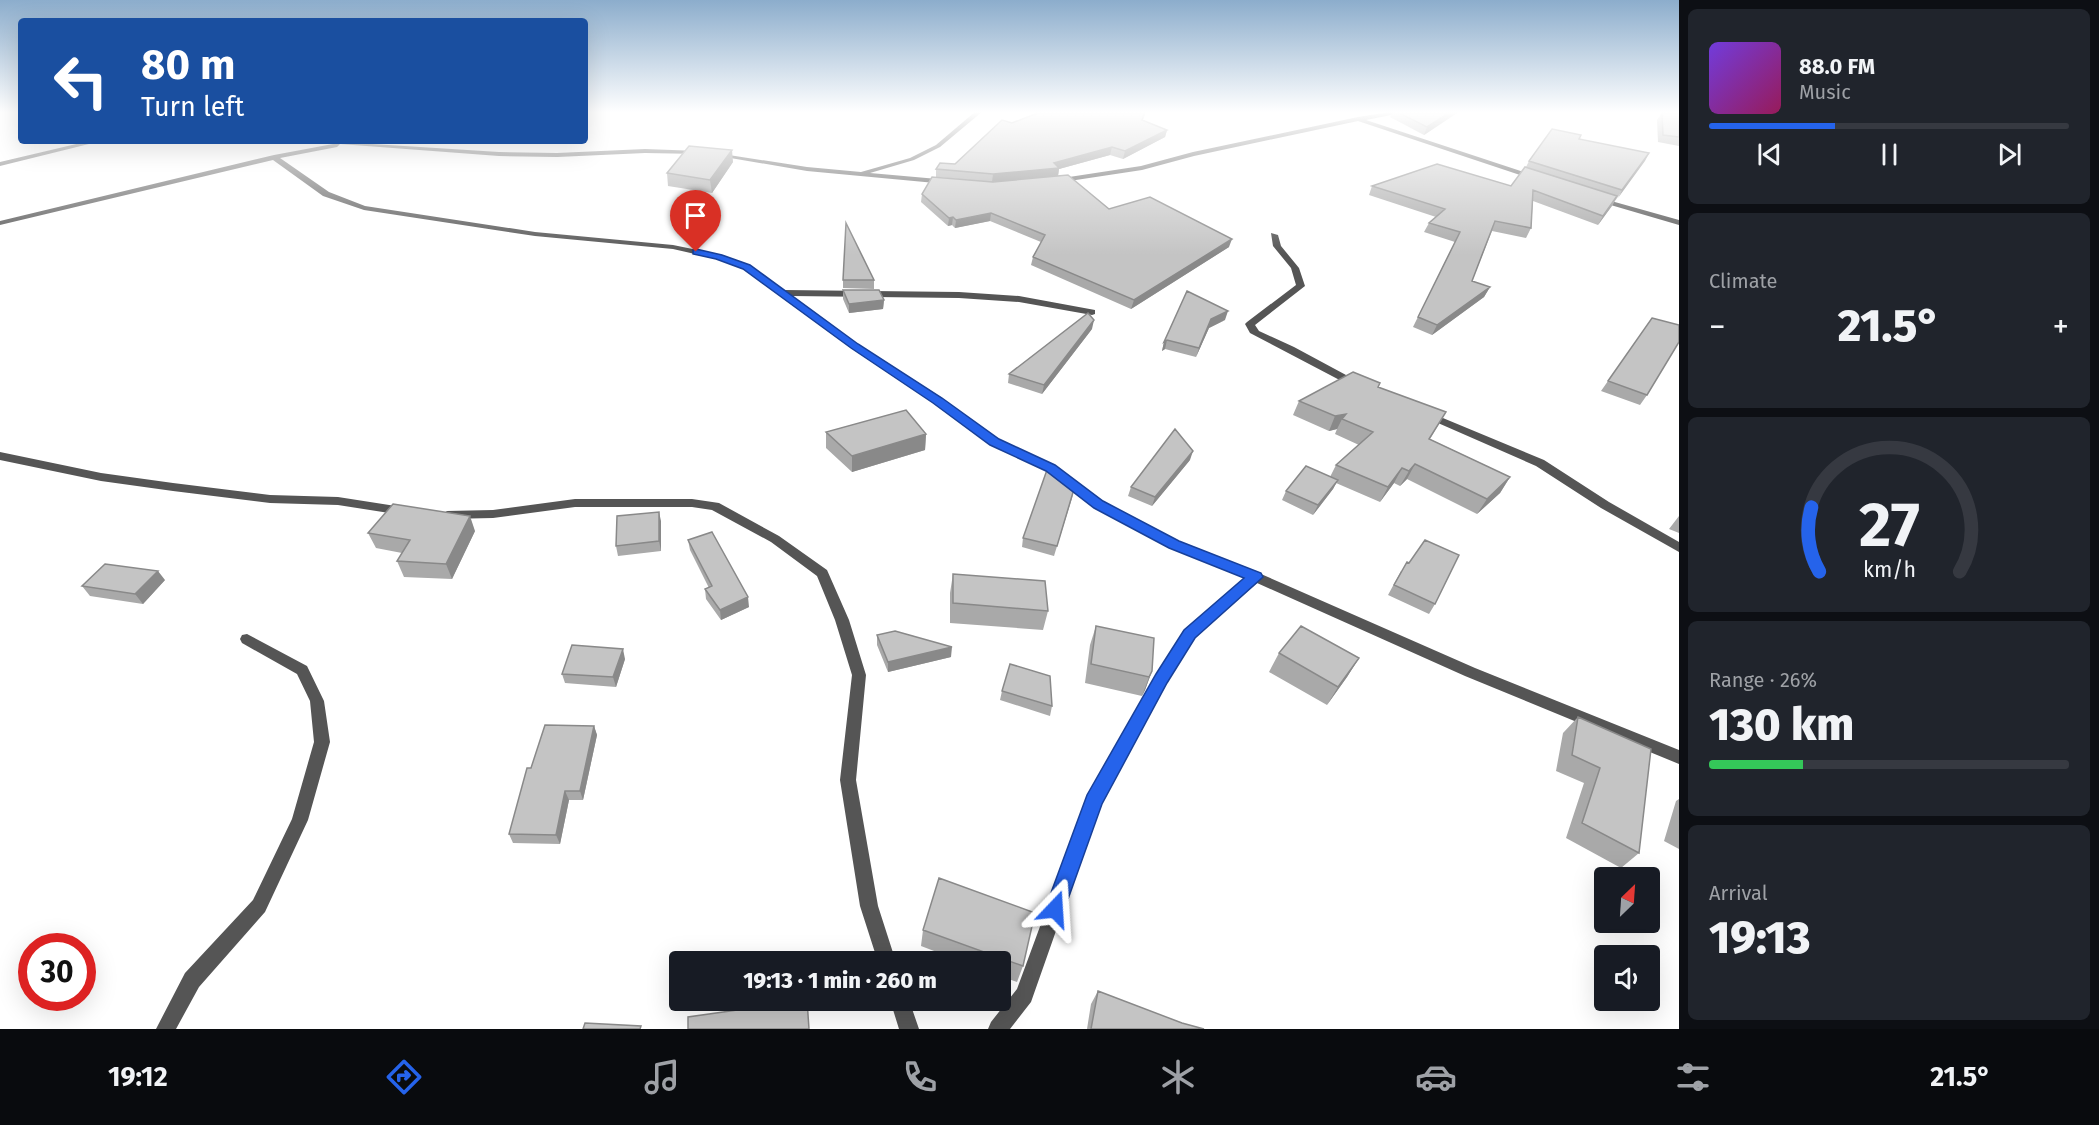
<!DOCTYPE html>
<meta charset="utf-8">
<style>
:root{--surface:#171b24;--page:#20242c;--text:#f1f3f6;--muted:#9ea1a6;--line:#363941;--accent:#2563eb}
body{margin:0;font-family:"Fira Sans",sans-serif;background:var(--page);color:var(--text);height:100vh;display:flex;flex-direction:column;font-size:22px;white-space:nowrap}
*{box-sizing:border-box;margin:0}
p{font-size:20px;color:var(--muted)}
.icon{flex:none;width:33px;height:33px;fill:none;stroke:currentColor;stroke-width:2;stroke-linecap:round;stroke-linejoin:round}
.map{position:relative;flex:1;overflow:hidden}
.panel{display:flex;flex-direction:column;gap:9px;padding:9px;background:#0d0f14;width:420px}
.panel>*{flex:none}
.guide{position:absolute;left:18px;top:18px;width:570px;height:126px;border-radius:6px;box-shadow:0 6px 24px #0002;background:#1a4fa0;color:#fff;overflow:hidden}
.needle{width:39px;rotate:25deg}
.buttons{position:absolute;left:1594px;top:867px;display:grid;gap:12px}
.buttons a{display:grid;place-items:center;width:66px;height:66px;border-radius:6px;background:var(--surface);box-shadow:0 6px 24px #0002;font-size:30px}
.speed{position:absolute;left:18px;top:933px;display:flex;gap:12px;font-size:30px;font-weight:700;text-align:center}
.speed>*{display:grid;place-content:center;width:78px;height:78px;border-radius:50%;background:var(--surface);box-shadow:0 6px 24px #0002;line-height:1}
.speed .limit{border:9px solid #d22;background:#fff;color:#111}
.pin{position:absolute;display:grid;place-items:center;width:51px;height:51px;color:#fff;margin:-62px -26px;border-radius:50% 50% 50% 0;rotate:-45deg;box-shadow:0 0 6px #0007}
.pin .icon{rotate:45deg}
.me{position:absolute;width:66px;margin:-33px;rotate:20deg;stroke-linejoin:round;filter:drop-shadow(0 0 4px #0008)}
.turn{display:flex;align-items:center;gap:21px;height:126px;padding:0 24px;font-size:27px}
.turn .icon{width:78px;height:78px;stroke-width:2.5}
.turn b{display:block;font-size:42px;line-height:51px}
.big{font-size:45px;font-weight:800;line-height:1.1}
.panel .tile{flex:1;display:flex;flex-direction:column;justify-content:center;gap:9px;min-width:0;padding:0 21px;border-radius:9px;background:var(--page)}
.panel .dial{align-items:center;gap:0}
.dial svg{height:156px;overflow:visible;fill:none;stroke:var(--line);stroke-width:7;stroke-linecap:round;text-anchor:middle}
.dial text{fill:var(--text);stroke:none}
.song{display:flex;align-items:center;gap:18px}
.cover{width:72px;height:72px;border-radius:9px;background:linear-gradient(135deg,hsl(260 70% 55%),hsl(330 70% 35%))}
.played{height:6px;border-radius:3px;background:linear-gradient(90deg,var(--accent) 35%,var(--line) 35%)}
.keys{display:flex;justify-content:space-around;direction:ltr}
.heat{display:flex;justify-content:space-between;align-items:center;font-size:33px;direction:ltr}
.charge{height:9px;border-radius:4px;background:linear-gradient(90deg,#34c759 26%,var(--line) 0)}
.trip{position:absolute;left:669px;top:951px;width:342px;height:60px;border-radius:6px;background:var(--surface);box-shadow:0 6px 24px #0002;font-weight:800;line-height:60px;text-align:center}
.menu{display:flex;height:96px;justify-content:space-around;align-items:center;background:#090b0e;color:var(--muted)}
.menu .icon{width:42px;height:42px}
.menu .current{color:var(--accent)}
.menu b{font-size:27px;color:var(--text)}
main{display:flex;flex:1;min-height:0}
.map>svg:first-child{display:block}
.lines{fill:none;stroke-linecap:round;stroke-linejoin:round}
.street{fill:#555;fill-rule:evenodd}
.wall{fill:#a9a9a9}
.shaded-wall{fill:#898989}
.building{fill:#c4c4c4;stroke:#898989;stroke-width:1.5}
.route{fill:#2563eb;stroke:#184099;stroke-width:1.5}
</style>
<main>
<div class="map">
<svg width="1679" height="1029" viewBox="0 0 1679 1029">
<rect width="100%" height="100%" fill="#fff"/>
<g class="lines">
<path class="street" d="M976,111h7l-43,36 -26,13 -44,13 79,7 1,2 -4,2 -139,-13 -94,-16 3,-2 91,14 54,5 49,-14 26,-13z
M1395,111h16l-45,9 173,57 -7,2 -174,-58 -164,35 -52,14 -86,13 -4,-2 4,-2 85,-13 52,-14 165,-35z
M89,141h12l-101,25v-4z
M325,141l174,11 58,1 88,-4 54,2 2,1v2l-56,-1 -88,4 -58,-1 -159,-12 -3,3 -57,11 49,34 36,14 170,26 138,13 49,10 28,10 34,25 175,2 60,4 76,14v4l-3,1 -73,-13 -60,-4 -167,-2 65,48 85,55 57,41 55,25 49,36 75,41 83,32 214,94 204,82v14l-214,-88 -208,-93 -63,55 -27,44 -66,121 -70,199 -21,27h-22l3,-7 26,-33 71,-193 69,-122 27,-44 62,-52 -76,-30 -75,-41 -49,-36 -55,-27 -57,-41 -83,-55 -107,-79 -27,-10 -44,-10 -138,-13 -171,-26 -41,-14 -50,-36 -273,65v-4l274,-66 59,-11z
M1597,197l82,23v5l-82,-24z
M1271,233l7,2 3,11 18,22 6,18 -50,39 4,6 35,16 65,35v4h-8l-101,-53 -5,-9 2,-2 49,-37 -5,-17 -18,-22z
M1426,411l118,49 65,42 70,40v10l-78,-44 -65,-42 -114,-50 -1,-2 1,-2z
M0,452l101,21 72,10 97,12 68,2 64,10 6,4 -6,4 -64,-10 -68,-2 -97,-12 -72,-10 -101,-21z
M575,499h117l27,4 60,33 48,34 22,50 17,55 -10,105 22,126 18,56h-18l-18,-56 -20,-126 12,-105 -17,-55 -18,-44 -46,-34 -59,-32 -20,-3h-117l-82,11 -46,1 -6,-4 6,-4 46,-1z
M247,634l60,32 17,35 6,41 -22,78 -43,92 -66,75 -23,42h-20l29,-56 68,-73 39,-81 22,-77 -4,-41 -13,-27 -55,-31 -2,-4 2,-4z
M890,1000h19l10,29h-20z"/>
</g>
<path class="wall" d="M1146,111l-3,9 24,10 -2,7 -42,22 -13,-4 -51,14 -1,7 -66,6 -56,-5v-8l19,-5 57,-41z
M1393,111h67l-36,24 -34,-18z
M1679,111v35l-21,-4 -1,-22 5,-7z
M1579,139l70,14 -51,72 -65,-24 -2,27 -5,10 -34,-7 -20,50 18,6 -6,10 -52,38 -19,-8 42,-85 -31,-10 5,-9 7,-6 -67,-22 3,-9h139l15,-19 3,-6z
M733,162l-21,31 -44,-7 -1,-13z
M922,194l187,15 120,38 -98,62 -100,-44 2,-8 8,-15 -51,-21 -35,7 -3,-3 -4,1 -27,-24z
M843,280h31v9l-31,-1z
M843,290l41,10 -1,9 -34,4 -6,-14z
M1225,320l-16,8 -13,29 -31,-8 -3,2 2,-9z
M1092,329l-50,65 -34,-11 1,-9z
M1608,381l39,14 -7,10 -39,-14z
M1378,387l68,25 -16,27 80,38 -10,16 -23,21 -70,-35 -7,7 -6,-3 -14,19 -44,-19 -3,6 -20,26 -31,-15 4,-9 44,-14 6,-12 23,-20 -24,-11 2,-5 -8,2 -36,-16 6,-14z
M826,432l100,2 -1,16 -73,22 -26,-24z
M1190,460l-38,46 -24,-10 3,-9z
M1074,489l-20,67 -32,-9 1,-9z
M1679,516v17l-10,-4z
M661,521v30l-43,5 -2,-10z
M475,531l-23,48 -48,-2 -7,-16 5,-8 -26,-5 -8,-15z
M688,540l61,67 -28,13 -15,-21 -1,-10 4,-1 -19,-38z
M1401,571l34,33 -6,10 -41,-19z
M953,574l95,37 -5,19 -93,-7v-30z
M165,580l-22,24 -53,-8 -8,-10z
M1096,626l56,45 -7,19 -3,6 -57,-13 5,-38z
M877,635l74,22 -63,15 -11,-27z
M1279,653l80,5 -12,19 -20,28 -58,-33z
M625,659l-9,28 -51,-4 -3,-9z
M1002,691l50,15 -2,10 -50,-16z
M1578,717l61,136 -18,15 -55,-30 18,-55 -28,-12 7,-38z
M594,726l3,9 -14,65h-14l-9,44 -47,-1 -4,-9 22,-66z
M1679,799v50l-15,-8 12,-40z
M923,930l100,36 -6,16 -17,-6v-14h-37l-42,-16z
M1098,991l84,32 22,6h-117l4,-25z"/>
<path class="shaded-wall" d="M1452,111h8l-36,24 3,-8z
M1167,130l-2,7 -42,22 2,-8z
M1112,147l-2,8 -51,14 -1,7 -66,6 1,-8 61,-11z
M732,150l1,12 -21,31 -2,-13z
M1649,153l-4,8 -27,37 4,-8z
M1617,196l-5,10 -14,19 5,-9z
M991,213l-1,8 -35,7 1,-8z
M953,217l-1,8 -4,1 1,-8z
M1232,239l-3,8 -98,62 3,-9z
M1490,287l-6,10 -52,38 5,-10z
M884,300l-1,9 -34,4v-9z
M1228,311l-3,9 -16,8 -13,29 3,-9 12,-29z
M1094,320l-2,9 -50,65 2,-9z
M1167,340l-2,9 -3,2 2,-9z
M1346,414l-4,5 -5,10 -8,2 6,-15z
M926,434l-1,16 -73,22v-16z
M1193,451l-3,9 -38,46 3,-9z
M1415,464l-8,15 -7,7 9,-15z
M1402,468l-8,15 -14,19 8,-15z
M1510,477l-10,16 -23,21 10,-15z
M1338,480l-5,9 -20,26 5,-10z
M1074,489l-2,9 -18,58 3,-10z
M659,512l2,9v30l-2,-10z
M470,516l5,15 -23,48 -6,-15z
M158,571l7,9 -22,24 -8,-10z
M748,597l1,10 -28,13 -1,-10z
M952,647l-1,10 -63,15v-10z
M623,649l2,10 -9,28 -3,-10z
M1359,658l-12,19 -20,28 11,-18z
M1152,671l-7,19 -3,6 7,-19z
M594,726l3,9 -14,65 -3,-9z
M565,791l4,9 -9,44 -4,-9z"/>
<path class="building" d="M1043,111h102l-3,9 25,10 -42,21 -13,-4 -58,16 5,5 -66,6 -57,-5 4,-6 15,1 47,-44 10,3z
M1395,111h57l-25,16z
M1664,111h15v26l-16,-2 -1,-22z
M1552,129l29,6 -2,4 70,14 -27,37 -93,-29z
M689,146l43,4 -22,30 -43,-7z
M1437,164l74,22 14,-19 92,29 -14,20 -70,-26 -2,38 -36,-7 -23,60 18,6 -53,38 -19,-8 42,-85 -31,-9 16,-14 -73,-23z
M1068,175l41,34 41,-12 82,42 -98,61 -101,-43 12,-22 -54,-22 -35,7 -3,-3 -4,1 -27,-24 10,-17 61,5z
M846,223l28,57h-31z
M843,290h36l5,10 -35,4z
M1187,291l41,20 -17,8 -12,29 -32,-8 -3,2z
M1088,313l6,7 -50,65 -35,-11z
M1652,318l27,7v17l-32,53 -39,-14z
M1353,372l27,11 -2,4 68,25 -17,27 81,38 -23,22 -72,-35 -6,7 -7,-3 -14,19 -52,-22 37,-33 -31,-13 4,-5 -11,2 -36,-15z
M906,410l20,24 -74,22 -26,-24z
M1175,429l18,22 -38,46 -24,-10z
M1306,466l32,14 -20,25 -32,-14z
M1048,467l26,22 -17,57 -34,-8z
M393,504l77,12 -24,48 -49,-3 13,-21 -42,-7z
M659,512v29l-43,5 1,-30z
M712,532l36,65 -28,13 -15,-21 7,-3 -24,-46z
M1425,540l34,15 -24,49 -41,-19 13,-23 2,1z
M105,564l53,7 -23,23 -53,-8z
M953,574l92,7 3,30 -95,-8z
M1096,626l58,12 -2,33 -3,6 -58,-13z
M1301,626l58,32 -21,29 -59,-34z
M895,631l57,16 -64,15 -11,-27z
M572,645l51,4 -10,28 -51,-3z
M1010,664l40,12 2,30 -50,-15z
M1578,717l73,32 -12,104 -57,-30 18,-55 -28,-13z
M545,725l49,1 -14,65h-15l-9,44 -47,-1 18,-66h4z
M939,878l96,35 -12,53 -100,-36z
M1098,991l84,32 22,6h-113z
M807,1000l2,29h-121v-12z
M585,1023l56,3 -1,3h-57z"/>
<linearGradient id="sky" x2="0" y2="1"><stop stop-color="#8cadcc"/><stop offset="0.44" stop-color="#fff"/><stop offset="1" stop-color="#fff" stop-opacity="0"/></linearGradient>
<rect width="1679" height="255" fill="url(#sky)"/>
<path class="route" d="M696,249l26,6 28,10 108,79 84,54 57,41 56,26 48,36 76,40 82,32 2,4 -68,61 -28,45 -65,121 -40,112 -7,3 -7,-3 -3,-7 42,-114 69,-121 28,-44 60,-52 -75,-30 -75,-40 -48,-37 -56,-26 -57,-42 -82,-55 -108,-79 -27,-10 -23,-5v-4z"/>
</svg>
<div class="buttons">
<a><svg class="needle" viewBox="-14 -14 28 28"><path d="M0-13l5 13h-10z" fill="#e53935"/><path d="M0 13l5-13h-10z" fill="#9ea1a6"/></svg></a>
<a><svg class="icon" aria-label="sound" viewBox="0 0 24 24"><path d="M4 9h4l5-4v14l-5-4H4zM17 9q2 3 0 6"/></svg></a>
</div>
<div class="speed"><div class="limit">30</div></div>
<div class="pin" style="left:696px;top:252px;background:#d93025"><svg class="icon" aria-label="arrive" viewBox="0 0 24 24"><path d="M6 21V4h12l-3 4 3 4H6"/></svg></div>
<svg class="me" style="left:1055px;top:909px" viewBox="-20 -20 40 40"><path d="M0-17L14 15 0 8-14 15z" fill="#2563eb" stroke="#fff" stroke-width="4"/></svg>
<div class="trip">19:13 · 1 min · 260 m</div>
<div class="guide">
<div class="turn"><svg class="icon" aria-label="left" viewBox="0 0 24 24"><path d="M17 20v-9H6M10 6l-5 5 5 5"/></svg><div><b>80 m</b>Turn left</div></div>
</div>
</div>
<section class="panel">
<div class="tile">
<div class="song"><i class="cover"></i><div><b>88.0 FM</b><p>Music</p></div></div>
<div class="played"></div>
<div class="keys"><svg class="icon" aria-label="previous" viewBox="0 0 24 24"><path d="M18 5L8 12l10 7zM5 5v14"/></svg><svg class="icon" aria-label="pause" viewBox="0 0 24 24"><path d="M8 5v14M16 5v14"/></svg><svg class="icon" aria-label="next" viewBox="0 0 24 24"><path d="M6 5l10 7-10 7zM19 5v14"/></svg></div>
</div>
<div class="tile"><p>Climate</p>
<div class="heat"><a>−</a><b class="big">21.5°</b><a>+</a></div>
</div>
<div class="tile dial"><svg viewBox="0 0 100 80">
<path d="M14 69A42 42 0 1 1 86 69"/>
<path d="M14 69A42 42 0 0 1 10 36" stroke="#2563eb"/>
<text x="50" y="56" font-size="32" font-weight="700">27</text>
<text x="50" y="72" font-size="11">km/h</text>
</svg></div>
<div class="tile"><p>Range · 26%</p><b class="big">130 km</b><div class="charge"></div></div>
<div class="tile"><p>Arrival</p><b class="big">19:13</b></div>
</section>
</main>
<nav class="menu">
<b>19:12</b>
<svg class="icon current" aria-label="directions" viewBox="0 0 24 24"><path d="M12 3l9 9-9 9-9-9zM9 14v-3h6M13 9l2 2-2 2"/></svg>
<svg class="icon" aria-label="music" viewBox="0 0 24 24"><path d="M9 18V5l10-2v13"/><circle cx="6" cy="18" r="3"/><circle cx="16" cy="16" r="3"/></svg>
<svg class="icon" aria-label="phone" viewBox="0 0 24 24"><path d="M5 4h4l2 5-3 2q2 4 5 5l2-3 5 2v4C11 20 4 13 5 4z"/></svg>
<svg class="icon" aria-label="climate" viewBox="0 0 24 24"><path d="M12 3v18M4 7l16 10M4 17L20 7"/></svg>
<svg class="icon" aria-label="car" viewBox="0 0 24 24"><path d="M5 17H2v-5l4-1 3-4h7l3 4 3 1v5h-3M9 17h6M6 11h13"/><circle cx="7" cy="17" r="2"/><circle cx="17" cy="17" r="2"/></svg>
<svg class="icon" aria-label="filters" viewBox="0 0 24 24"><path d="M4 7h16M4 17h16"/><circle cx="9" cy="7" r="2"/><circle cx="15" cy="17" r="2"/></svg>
<b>21.5°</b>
</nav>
